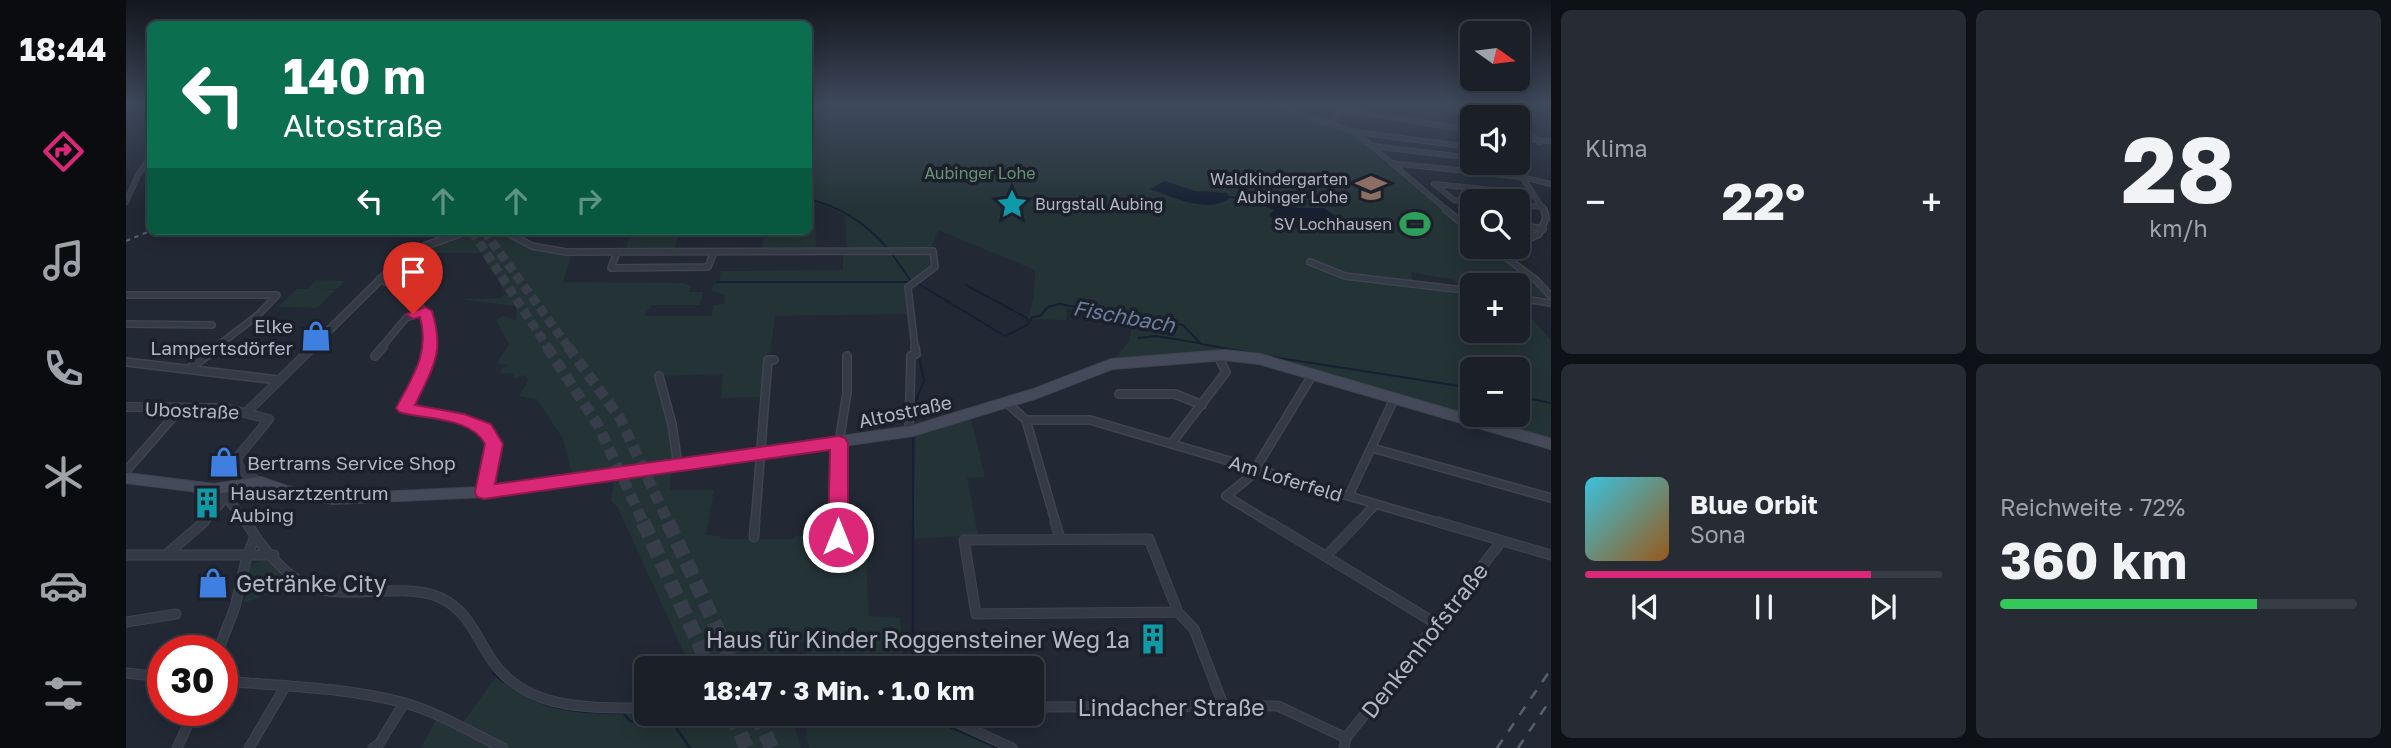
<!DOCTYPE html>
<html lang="de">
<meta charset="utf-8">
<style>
:root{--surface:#1a1f28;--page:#272c34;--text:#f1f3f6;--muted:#9fa2a8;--line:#383d45;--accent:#db2777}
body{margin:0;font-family:"Golos Text",sans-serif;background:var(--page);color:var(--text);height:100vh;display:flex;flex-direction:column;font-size:26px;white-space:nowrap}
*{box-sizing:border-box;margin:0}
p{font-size:23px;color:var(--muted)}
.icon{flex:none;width:38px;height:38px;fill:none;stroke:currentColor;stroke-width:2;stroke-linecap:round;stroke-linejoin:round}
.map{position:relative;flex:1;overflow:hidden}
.sheet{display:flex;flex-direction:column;gap:10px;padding:10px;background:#0e1116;width:840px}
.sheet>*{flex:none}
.top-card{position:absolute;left:21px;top:21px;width:665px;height:214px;border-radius:10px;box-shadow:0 4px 18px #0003,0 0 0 2px var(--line);background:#0b6e4f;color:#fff;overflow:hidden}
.needle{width:46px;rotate:104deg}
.fabs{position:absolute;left:1334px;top:21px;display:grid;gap:14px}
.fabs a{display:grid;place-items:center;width:70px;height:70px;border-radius:10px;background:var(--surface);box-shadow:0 4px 18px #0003,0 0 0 2px var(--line);font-size:35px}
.speed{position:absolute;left:21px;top:635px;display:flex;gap:14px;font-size:35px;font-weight:700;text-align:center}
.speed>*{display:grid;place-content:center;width:91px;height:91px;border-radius:50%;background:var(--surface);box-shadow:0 4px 18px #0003,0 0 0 2px var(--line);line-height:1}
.speed .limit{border:10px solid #d22;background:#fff;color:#111}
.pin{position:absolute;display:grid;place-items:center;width:60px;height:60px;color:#fff;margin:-72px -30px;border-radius:50% 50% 50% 0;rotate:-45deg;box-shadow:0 0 7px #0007}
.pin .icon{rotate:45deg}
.me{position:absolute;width:77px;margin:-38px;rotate:0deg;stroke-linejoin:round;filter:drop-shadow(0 0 5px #0008)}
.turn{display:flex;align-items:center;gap:24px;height:147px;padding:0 21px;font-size:32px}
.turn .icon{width:91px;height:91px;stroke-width:2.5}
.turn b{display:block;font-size:49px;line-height:60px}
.lanes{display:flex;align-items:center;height:66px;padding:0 21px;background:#0003;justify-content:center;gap:35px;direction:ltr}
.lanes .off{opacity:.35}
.big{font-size:52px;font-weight:700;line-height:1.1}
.sheet .widget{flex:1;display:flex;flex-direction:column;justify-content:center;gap:10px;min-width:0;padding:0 24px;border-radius:10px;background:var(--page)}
.sheet .dial{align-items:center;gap:0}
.dial b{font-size:91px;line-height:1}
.song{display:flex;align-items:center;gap:21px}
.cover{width:84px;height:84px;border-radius:10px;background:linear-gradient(135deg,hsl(190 70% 55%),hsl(30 70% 35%))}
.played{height:7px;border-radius:4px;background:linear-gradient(90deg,var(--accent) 80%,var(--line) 80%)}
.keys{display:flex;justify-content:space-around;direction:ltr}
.heat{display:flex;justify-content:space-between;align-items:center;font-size:38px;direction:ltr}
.charge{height:10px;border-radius:5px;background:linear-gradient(90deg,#34c759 72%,var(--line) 0)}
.sheet .tiles{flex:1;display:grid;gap:10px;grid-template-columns:repeat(2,1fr)}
.trip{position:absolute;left:508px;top:656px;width:410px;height:70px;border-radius:10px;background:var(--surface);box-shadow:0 4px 18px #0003,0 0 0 2px var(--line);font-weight:700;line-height:70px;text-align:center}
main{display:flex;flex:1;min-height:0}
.tab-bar{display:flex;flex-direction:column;width:126px;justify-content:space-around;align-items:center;background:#0a0c10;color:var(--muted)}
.tab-bar .icon{width:49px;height:49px}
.tab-bar .on{color:var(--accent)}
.tab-bar b{font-size:32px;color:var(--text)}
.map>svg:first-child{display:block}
.green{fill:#243336;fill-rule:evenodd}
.water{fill:#172032}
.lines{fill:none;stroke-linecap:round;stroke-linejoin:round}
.stream-far1{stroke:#172032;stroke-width:2}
.stream{stroke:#172032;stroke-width:2.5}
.motorway-tunnel-far2{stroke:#373e4a;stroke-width:9;stroke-dasharray:9 4.5;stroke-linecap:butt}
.motorway-tunnel-far1{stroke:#373e4a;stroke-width:11;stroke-dasharray:11 6;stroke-linecap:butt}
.motorway-tunnel{stroke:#373e4a;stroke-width:15;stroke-dasharray:15 7;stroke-linecap:butt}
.minor-far3-casing{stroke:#3f4450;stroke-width:6}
.minor-far2-casing{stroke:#3f4450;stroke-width:8}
.minor-far1-casing{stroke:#3f4450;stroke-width:10}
.minor-casing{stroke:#3f4450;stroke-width:11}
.tertiary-far2-casing{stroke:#3f4450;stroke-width:6}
.tertiary-far1-casing{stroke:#3f4450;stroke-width:9}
.tertiary-casing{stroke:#3f4450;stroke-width:10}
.secondary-casing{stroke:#3f4450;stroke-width:12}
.minor-far3{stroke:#353b46;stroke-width:4.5}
.minor-far2{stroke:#353b46;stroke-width:5}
.minor-far1{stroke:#353b46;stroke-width:7}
.minor{stroke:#353b46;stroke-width:9}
.tertiary-far2{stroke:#353b46;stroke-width:4.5}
.tertiary-far1{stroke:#353b46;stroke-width:6}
.tertiary{stroke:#353b46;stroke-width:8}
.secondary{stroke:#444a59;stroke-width:10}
.rail-far1{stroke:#585f6d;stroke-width:2;stroke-dasharray:4.5 4.5;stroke-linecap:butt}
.rail{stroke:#585f6d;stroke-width:2.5;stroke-dasharray:10 10;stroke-linecap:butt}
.route{fill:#db2777;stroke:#8e194d;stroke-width:2}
.labels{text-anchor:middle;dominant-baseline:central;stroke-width:7;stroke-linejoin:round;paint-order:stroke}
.far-park-label{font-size:16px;fill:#6a9175;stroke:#1b202b}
.far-poi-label{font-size:16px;fill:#b0b6c3;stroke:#1b202b;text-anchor:end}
.poi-label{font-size:19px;fill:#b0b6c3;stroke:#1b202b;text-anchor:start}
.street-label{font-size:19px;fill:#b0b6c3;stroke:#1b202b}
.water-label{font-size:21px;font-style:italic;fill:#6c7e9f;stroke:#1b202b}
.near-poi-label{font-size:23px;fill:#b0b6c3;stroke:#1b202b;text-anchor:start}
.near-street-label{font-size:23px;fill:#b0b6c3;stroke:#1b202b}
</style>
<main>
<nav class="tab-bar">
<b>18:44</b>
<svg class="icon on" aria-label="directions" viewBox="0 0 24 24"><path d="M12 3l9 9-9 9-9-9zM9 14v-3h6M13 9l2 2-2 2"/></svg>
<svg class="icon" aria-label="music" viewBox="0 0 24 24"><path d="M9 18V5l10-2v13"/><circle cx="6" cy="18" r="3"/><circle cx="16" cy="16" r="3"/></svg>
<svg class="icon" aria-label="phone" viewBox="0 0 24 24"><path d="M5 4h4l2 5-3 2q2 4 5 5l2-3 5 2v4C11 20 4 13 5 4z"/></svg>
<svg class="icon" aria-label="climate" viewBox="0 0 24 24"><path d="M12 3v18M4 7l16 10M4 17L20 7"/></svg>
<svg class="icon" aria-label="car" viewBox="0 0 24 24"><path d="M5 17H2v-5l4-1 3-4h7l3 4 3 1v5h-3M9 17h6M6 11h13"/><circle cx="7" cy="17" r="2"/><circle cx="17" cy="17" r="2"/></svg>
<svg class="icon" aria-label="filters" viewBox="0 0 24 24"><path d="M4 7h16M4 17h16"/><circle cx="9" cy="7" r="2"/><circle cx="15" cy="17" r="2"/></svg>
</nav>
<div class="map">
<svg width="1425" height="748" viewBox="0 0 1425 748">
<rect width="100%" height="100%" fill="#222935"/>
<path class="green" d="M683,104h459l86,29 -5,1 7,1 32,31 84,68v13h16l43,33 19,18 -33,-5v-8l-46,-7 3,7 -2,4 -13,-1 -5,-8 -43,-8 2,8 55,12 -7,6 11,7v26h45v-29l34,38v100l-289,-84 -150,6 18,-22 1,-11 -13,-11 -51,-10 -1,12 -38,-1 6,-23 1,-26 -97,-40 -7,20 3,13 -5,9 -24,13 2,29 -132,2 -5,37h-3l-4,44 -42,1 2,-24 -69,2c11,22 24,61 20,86 -2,9 -4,19 -5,28h45l-8,45 14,1 1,3h73l1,-3h40l1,8h29l4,72 31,2 4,50h-97v-27l-28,2 1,12 21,10v3h-110l-74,-162 -6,-5 3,-20 -21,-10 -21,3 -9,-35 -26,-40 -18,-3 9,-15 -2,-6 -11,3 -2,-4 -12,-1v-4l6,-4 -10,-2 12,-19 -13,-23 6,-5 14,4 1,-14 -57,-7 41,-1 5,-4 -25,-41h-53l-26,12 1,-3 15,-10 50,-21h34l27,16 42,9 -8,26 120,1 8,3 -2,6h14l-3,13h-49l-7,11h67l3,-11 10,-1 1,-9 -13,-4 1,-6 6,-2 2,-12 122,-1v-18l4,-1 -2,-36 -30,-15 1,51h-55l4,-20h43zM1039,181l30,10h22l-25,13 -41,-15zM1346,369h45v46h-45z
M505,231h48l-5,20h-49z
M190,280l29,1 -8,8h-18l16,1 -18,18 -39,-1 19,-18h11z
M845,419l14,58 -18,1 11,57 -65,4 3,-105z
M137,560l6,2 17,20 -3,6 -39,15 6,-37z
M376,669c50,39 84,35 144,34v11l145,2 10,32h-380l16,-30 21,11z
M803,714l63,29 1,5h-184l-5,-31 4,-2z"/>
<path class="water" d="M1039,181l30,10 31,2 5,4c-21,18 -58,0 -81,-8z
M1139,201l34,7h25l17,12c-28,8 -46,15 -72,-5l5,-5 -16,-7z"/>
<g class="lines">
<path class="stream-far1" d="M1403,104l22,4
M1105,197l27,6
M682,199c32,7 60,26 81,51
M766,254l19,27
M592,282h191
M791,283l88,53 22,-11 5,-8 8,-1 8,-9 11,-3 124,21 18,19 55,10
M840,285l61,33v3
M785,287l3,26
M1012,338l18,-2 43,7
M1135,355l211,33
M1391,396l34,7
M788,425v-20l10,-24 -5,-25
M787,435v89"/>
<path class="stream" d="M787,522v146
M367,673c42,36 77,40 130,40l7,8 45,5 15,22
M795,714l77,34"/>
<path class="motorway-tunnel-far2" d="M346,231l76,117
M358,231l85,117"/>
<path class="motorway-tunnel-far1" d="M421,347l51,78 46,99
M442,347l52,71 49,106"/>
<path class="motorway-tunnel" d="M517,522l67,146
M542,522l67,146
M605,714l16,34
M630,714l16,34"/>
<g class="minor-far3-casing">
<path id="minor-far3" d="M1146,104l83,28 93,79
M1290,104l86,13
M1371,104l15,13
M1216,109l130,22
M1204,122l17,-18
M1391,122l22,20
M1229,132l107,14
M1391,139l34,2
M1246,146l100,12
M1265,163l131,14 29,7
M1353,163l11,10
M1396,177l22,34
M1346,202l-18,-2 -20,-16 58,6 14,11
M1391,205l26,2"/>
</g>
<g class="minor-far2-casing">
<path id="minor-far2" d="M1320,210l26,21
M1333,220l13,1
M1391,225l26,4
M378,231l28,15 34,6 367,-1 2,16 -27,20 7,61
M1391,244l22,-10 7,-16 -2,-8
M1366,247l44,33 15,16
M491,252l-6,16 97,-1 6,-15
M1184,262l35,14 127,15
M253,279c35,15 53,28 51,69
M0,295h151l-19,20 -43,33
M1391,298l34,5
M0,324l86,1
M255,348l25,-30 19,-7"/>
</g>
<g class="minor-far1-casing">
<path id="minor-far1" d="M304,347l-6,23 -19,38c33,6 69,6 89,36l-10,48
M249,356l8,-9
M0,362l152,18
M64,368l28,-21
M533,376l13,48 6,42
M993,394h56l27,11
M881,403l19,17 30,104
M900,420h64l354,104
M783,432l2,-76 5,-2 -1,-7
M1045,444l55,-72 -8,-16
M1246,448l179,50
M0,471l55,-63
M89,490l12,8 20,26
M1225,497v-6l43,-92
M76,524l34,-38
M629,524l13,-164h6
M712,524l1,-81 8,-50v-37
M1146,524l-46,-28 25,-20 62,-102
M1231,524l16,-17v-4"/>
</g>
<g class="minor-casing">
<path id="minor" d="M120,522c15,24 40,57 68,66 23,7 51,3 75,3 17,-1 36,-1 52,7 25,12 33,34 47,56 33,57 100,54 158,54
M929,522l5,16
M1143,522l166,101
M1312,522l113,33
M628,537l1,-15
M712,537v-15
M1023,539l29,73 -202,2 -12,-74z
M42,553l36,-31
M0,555h148
M1200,556l33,-34
M1052,612l16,17 30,78
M0,622l50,-8
M92,651l17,-44 12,-51 8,-20
M0,673l37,4
M96,681c60,5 124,6 183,22 34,10 66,29 98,45
M905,707l247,-1 68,32
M812,714l74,34
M51,748l18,-38
M123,748l36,-61
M247,748l6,-4 25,-41
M1218,748l2,-10 152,-192 1,-6"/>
</g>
<g class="tertiary-far2-casing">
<path id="tertiary-far2" d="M0,202l12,-27 12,-17"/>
</g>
<g class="tertiary-far1-casing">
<path id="tertiary-far1" d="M185,348l86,-85 28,-17 41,-15"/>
</g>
<g class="tertiary-casing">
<path id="tertiary" d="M0,407l99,1 44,11 -32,39c0,12 13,18 22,24
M121,412l66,-65"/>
</g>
<g class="secondary-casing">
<path id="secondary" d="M0,478l88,11 46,-7 26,9 48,8 150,-7 428,-61 122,-37 78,-30 113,-9 35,4 291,85"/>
</g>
<use href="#minor-far3" class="minor-far3"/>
<use href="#minor-far2" class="minor-far2"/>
<use href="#minor-far1" class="minor-far1"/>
<use href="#minor" class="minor"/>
<use href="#tertiary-far2" class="tertiary-far2"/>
<use href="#tertiary-far1" class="tertiary-far1"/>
<use href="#tertiary" class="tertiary"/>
<use href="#secondary" class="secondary"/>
<path class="rail-far1" d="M0,241l24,-10"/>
<path class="rail" d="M1371,748l54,-79
M1392,748l33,-49"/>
</g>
<linearGradient id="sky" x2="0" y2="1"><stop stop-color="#13171d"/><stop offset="0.5" stop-color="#3e495c"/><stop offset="1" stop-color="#3e495c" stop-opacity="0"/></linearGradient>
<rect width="1425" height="209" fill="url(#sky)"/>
<path class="route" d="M299,307l7,4c13,42 1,56 -17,94l49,9 27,10 12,20 -8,40 344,-48 6,2 3,5v94l-3,6 -7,2 -7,-2 -3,-6 2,-87 -346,49 -7,-2 -2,-5 10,-48c-14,-27 -59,-24 -86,-32l-3,-4c16,-31 34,-54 24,-91l-7,2 -7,-5z"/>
<defs>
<g id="school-bare" transform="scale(2.415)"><path d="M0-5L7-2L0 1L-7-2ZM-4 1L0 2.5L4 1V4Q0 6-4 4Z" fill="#8d6e63" stroke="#1b202b" stroke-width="2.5" paint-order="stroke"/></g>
<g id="sight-bare" transform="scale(2.415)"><path d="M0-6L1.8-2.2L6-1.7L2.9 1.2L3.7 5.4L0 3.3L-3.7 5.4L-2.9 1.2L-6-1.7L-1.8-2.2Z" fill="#0f9aa8" stroke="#1b202b" stroke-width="2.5" paint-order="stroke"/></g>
<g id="stadium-bare" transform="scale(2.415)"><path d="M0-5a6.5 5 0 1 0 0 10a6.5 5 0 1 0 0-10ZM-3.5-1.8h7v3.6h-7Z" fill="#2e9e5b" stroke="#1b202b" stroke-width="2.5" paint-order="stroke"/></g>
<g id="shop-bare" transform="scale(2.415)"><path d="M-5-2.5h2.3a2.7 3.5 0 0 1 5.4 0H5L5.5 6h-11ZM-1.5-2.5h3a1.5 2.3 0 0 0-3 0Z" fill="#3f7fe0" stroke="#1b202b" stroke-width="2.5" paint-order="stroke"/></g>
<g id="building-bare" transform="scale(2.415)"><path d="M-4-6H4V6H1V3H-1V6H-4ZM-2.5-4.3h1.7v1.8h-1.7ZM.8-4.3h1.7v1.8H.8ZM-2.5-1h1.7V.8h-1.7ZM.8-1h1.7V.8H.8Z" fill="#0f9aa8" stroke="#1b202b" stroke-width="2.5" paint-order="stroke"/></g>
</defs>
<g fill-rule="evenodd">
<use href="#school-bare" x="1245" y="188"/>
<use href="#sight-bare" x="886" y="204"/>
<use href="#stadium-bare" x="1289" y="224"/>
<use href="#shop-bare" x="190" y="336"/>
<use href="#shop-bare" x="98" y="462"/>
<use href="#building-bare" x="81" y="503"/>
<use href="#shop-bare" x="87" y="583"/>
<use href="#building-bare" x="1027" y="639"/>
</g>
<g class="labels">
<g class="far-park-label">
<text x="854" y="173">Aubinger Lohe</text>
</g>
<g class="far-poi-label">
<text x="1222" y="179">Waldkindergarten<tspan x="1222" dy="18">Aubinger Lohe</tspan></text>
<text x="909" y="204" text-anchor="start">Burgstall Aubing</text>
<text x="1266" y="224">SV Lochhausen</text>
</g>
<g class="poi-label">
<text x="167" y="325" text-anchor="end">Elke<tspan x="167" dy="22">Lampertsdörfer</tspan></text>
<text x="121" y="462">Bertrams Service Shop</text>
<text x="104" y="492">Hausarztzentrum<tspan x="104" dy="22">Aubing</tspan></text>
</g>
<g class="street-label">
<text transform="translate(66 410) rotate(2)">Ubostraße</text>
<text transform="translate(779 411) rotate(-12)">Altostraße</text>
<text transform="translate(1160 478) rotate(17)">Am Loferfeld</text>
</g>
<g class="water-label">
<text transform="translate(998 316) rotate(10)">Fischbach</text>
</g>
<g class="near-poi-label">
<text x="110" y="583">Getränke City</text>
<text x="1004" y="639" text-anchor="end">Haus für Kinder Roggensteiner Weg 1a</text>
</g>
<g class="near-street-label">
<text transform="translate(1298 640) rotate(-52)">Denkenhofstraße</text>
<text x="1045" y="707">Lindacher Straße</text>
</g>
</g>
</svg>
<div class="fabs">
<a><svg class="needle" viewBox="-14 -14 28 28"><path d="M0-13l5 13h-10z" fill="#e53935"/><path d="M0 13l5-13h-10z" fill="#9fa2a8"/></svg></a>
<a><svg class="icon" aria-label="sound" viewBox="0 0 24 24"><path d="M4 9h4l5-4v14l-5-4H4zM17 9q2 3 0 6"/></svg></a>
<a><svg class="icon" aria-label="search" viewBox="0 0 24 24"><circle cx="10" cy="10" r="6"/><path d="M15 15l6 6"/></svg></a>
<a>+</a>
<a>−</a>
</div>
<div class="speed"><div class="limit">30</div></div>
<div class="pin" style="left:287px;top:314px;background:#d93025"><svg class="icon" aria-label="arrive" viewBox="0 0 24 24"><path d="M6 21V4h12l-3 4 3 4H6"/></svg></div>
<svg class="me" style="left:712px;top:537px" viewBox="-20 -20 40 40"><circle r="17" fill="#db2777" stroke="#fff" stroke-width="3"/><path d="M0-11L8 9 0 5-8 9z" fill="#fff"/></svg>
<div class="trip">18:47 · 3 Min. · 1.0 km</div>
<div class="top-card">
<div class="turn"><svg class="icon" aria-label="left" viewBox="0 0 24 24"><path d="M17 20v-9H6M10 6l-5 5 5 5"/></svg><div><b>140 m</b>Altostraße</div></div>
<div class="lanes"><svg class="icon" aria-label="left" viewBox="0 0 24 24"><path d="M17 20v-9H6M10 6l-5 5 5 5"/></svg><svg class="icon off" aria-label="ahead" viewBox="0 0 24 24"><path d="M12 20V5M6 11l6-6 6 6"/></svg><svg class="icon off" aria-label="ahead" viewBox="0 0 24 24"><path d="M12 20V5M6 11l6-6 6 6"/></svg><svg class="icon off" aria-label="right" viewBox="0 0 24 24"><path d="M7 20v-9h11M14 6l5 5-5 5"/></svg></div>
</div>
</div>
<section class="sheet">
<div class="tiles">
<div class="widget"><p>Klima</p>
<div class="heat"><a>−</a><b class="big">22°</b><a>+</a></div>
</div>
<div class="widget dial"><b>28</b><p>km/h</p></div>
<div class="widget">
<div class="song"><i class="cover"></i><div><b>Blue Orbit</b><p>Sona</p></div></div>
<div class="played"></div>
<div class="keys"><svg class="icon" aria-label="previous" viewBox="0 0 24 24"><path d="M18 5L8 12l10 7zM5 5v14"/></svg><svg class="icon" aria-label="pause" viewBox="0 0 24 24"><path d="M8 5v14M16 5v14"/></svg><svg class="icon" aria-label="next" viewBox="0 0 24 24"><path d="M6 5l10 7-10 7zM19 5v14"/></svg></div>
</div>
<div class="widget"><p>Reichweite · 72%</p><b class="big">360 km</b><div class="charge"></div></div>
</div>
</section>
</main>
